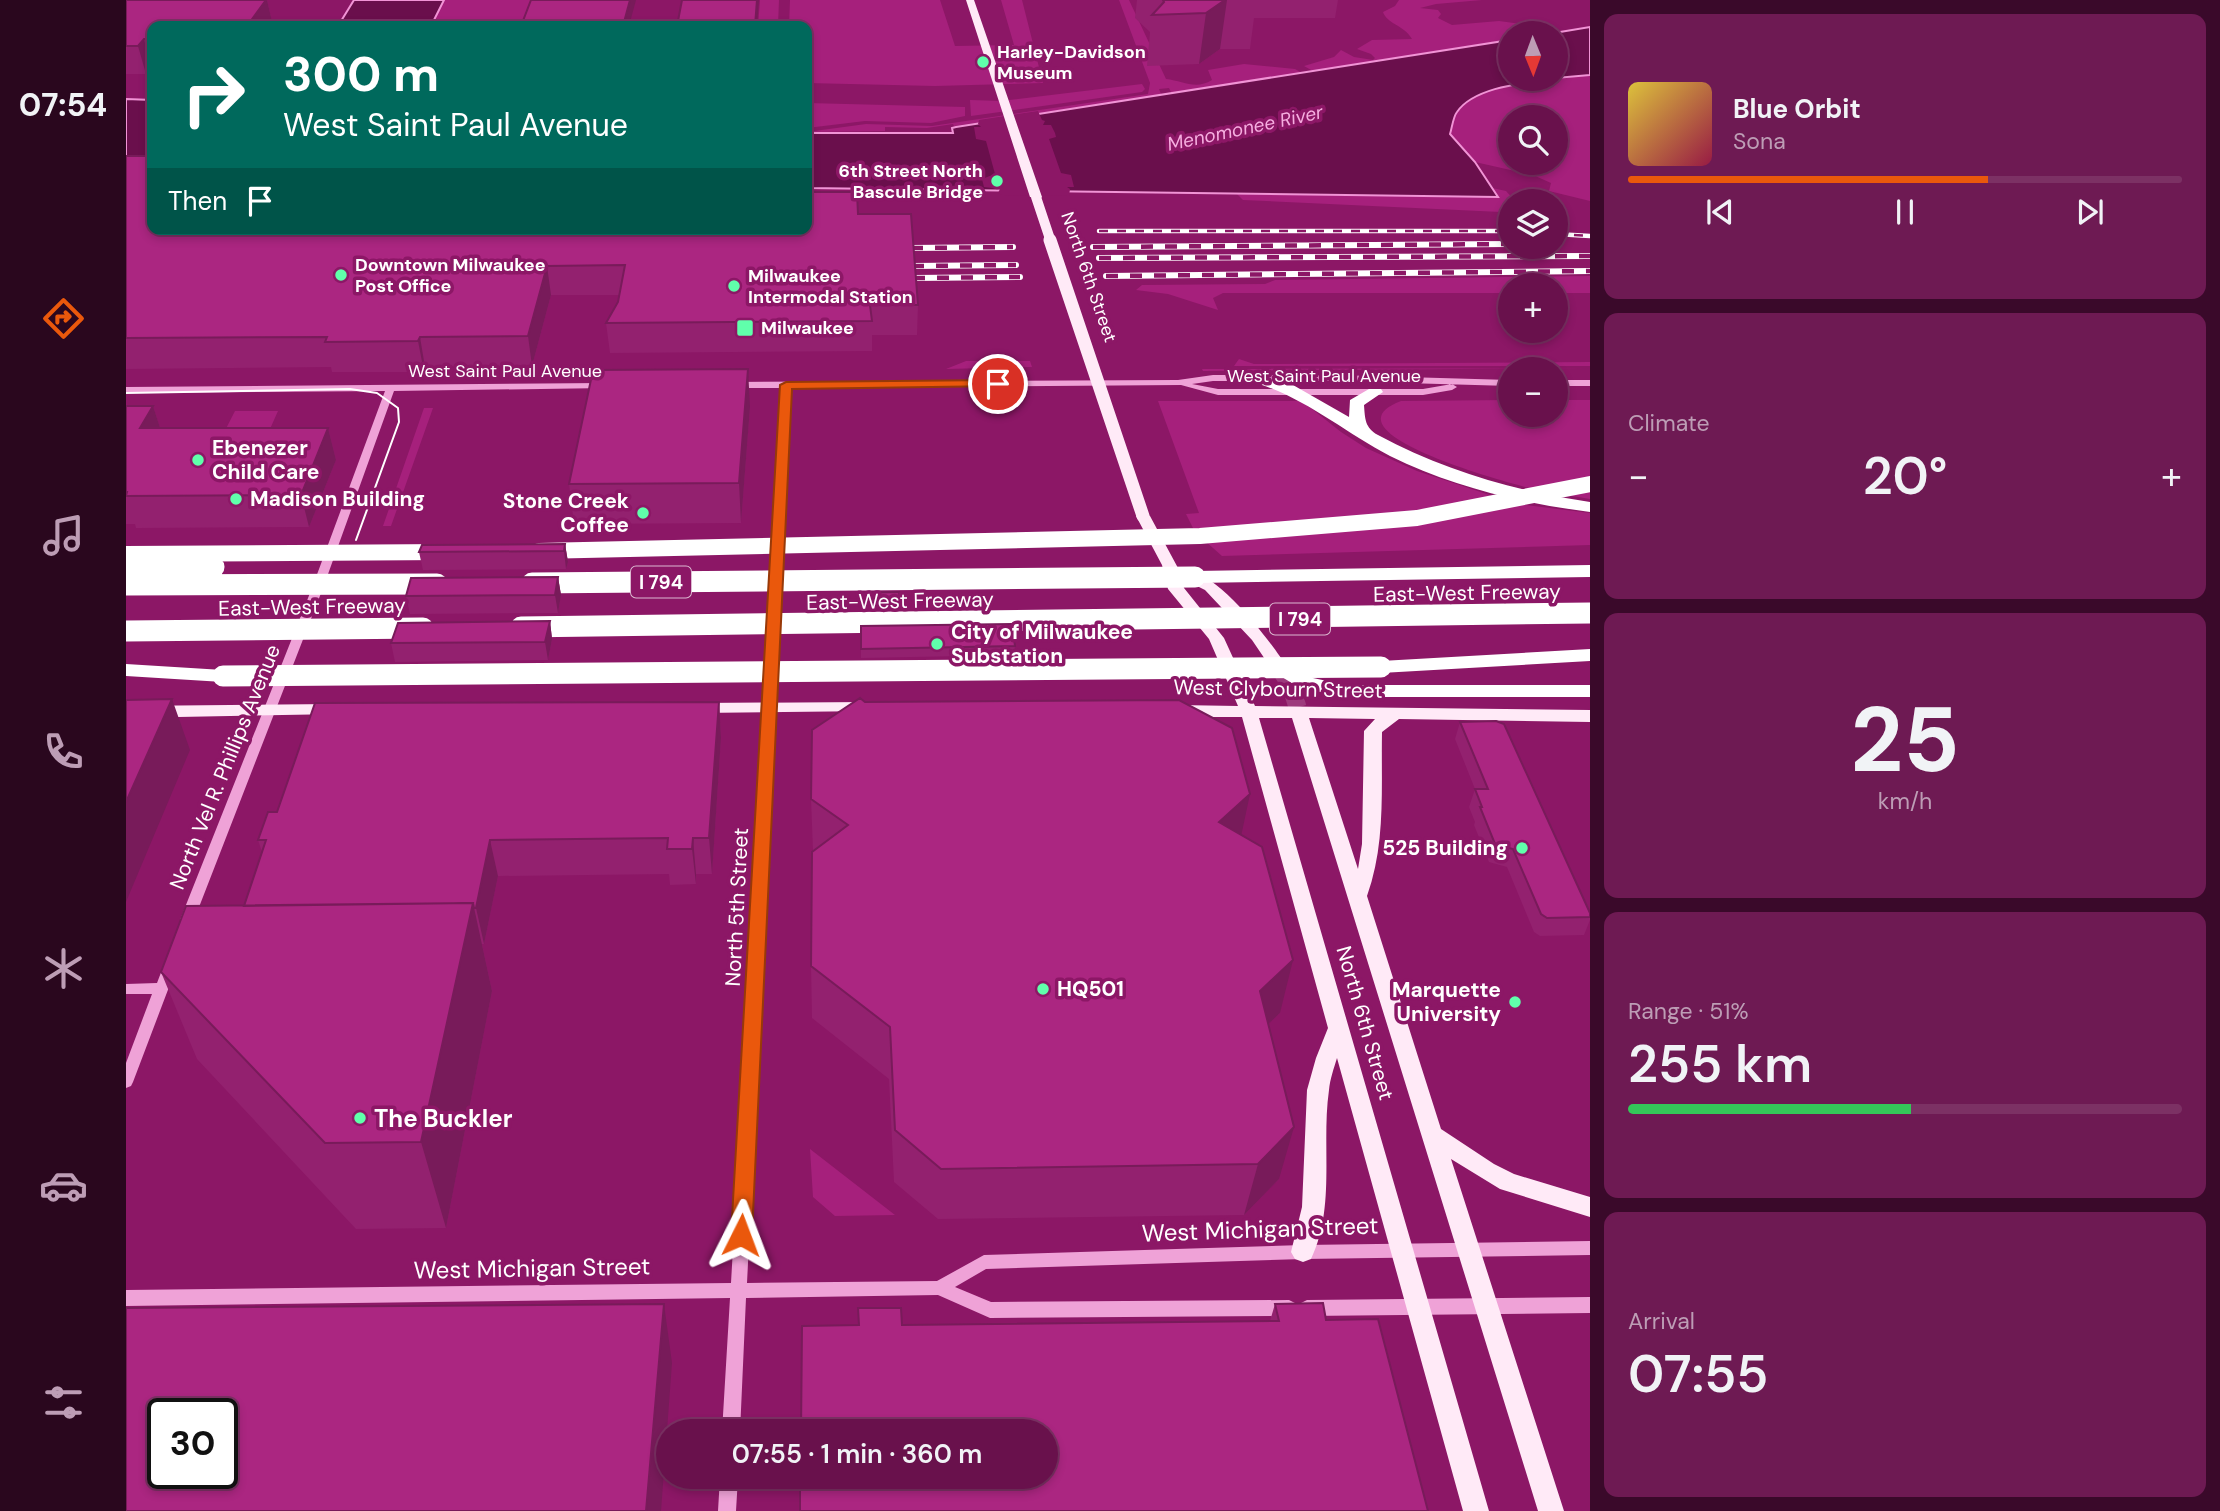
<!DOCTYPE html>
<meta charset="utf-8">
<style>
:root{--surface:#69114c;--page:#6e1a53;--text:#f1f3f6;--muted:#bd9db5;--line:#7c3164;--accent:#ea580c}
body{margin:0;font-family:"DM Sans",sans-serif;background:var(--page);color:var(--text);height:100vh;display:flex;flex-direction:column;font-size:26px;white-space:nowrap}
*{box-sizing:border-box;margin:0}
p{font-size:23px;color:var(--muted)}
.icon{flex:none;width:38px;height:38px;fill:none;stroke:currentColor;stroke-width:2;stroke-linecap:round;stroke-linejoin:round}
.map{position:relative;flex:1;overflow:hidden}
.panel{display:flex;flex-direction:column;gap:14px;padding:14px;background:#3a092a;width:630px}
.panel>*{flex:none}
.banner{position:absolute;left:21px;top:21px;width:665px;height:214px;border-radius:14px;box-shadow:0 4px 10px #0003,0 0 0 2px var(--line);background:#00695c;color:#fff;overflow:hidden}
.needle{width:46px;rotate:179deg}
.tools{position:absolute;left:1372px;top:21px;display:grid;gap:14px}
.tools a{display:grid;place-items:center;width:70px;height:70px;border-radius:50%;background:var(--surface);box-shadow:0 4px 10px #0003,0 0 0 2px var(--line);font-size:35px}
.speed{position:absolute;left:21px;top:1398px;display:flex;gap:14px;font-size:35px;font-weight:700;text-align:center}
.speed>*{display:grid;place-content:center;width:91px;height:91px;border-radius:50%;background:var(--surface);box-shadow:0 4px 10px #0003,0 0 0 2px var(--line);line-height:1}
.speed .limit{border:4px solid #111;border-radius:10px;background:#fff;color:#111}
.pin{position:absolute;display:grid;place-items:center;width:60px;height:60px;color:#fff;margin:-30px;border:4px solid #fff;border-radius:50%;box-shadow:0 2px 7px #0007}
.me{position:absolute;width:77px;margin:-38px;rotate:3deg;stroke-linejoin:round;filter:drop-shadow(0 0 5px #0008)}
.turn{display:flex;align-items:center;gap:24px;height:147px;padding:0 21px;font-size:32px}
.turn .icon{width:91px;height:91px;stroke-width:2.5}
.turn b{display:block;font-size:49px;line-height:60px}
.then{display:flex;align-items:center;height:66px;padding:0 21px;background:#0003;gap:14px;font-size:26px}
.big{font-size:52px;font-weight:600;line-height:1.1}
.panel .tile{flex:1;display:flex;flex-direction:column;justify-content:center;gap:10px;min-width:0;padding:0 24px;border-radius:14px;background:var(--page)}
.panel .dial{align-items:center;gap:0}
.dial b{font-size:91px;line-height:1}
.song{display:flex;align-items:center;gap:21px}
.cover{width:84px;height:84px;border-radius:10px;background:linear-gradient(135deg,hsl(50 70% 55%),hsl(340 70% 35%))}
.played{height:7px;border-radius:4px;background:linear-gradient(90deg,var(--accent) 65%,var(--line) 65%)}
.keys{display:flex;justify-content:space-around;direction:ltr}
.heat{display:flex;justify-content:space-between;align-items:center;font-size:38px;direction:ltr}
.charge{height:10px;border-radius:5px;background:linear-gradient(90deg,#34c759 51%,var(--line) 0)}
.trip{position:absolute;left:530px;top:1419px;width:402px;height:70px;border-radius:35px;background:var(--surface);box-shadow:0 4px 10px #0003,0 0 0 2px var(--line);font-weight:600;line-height:70px;text-align:center}
main{display:flex;flex:1;min-height:0}
.tabs{display:flex;flex-direction:column;width:126px;justify-content:space-around;align-items:center;background:#2a071e;color:var(--muted)}
.tabs .icon{width:49px;height:49px}
.tabs .active{color:var(--accent)}
.tabs b{font-size:32px;color:var(--text)}
.map>svg:first-child{display:block}
.green{fill:#a6207c;fill-rule:evenodd}
.water{fill:#6a0f4c;stroke:#f194d6;stroke-width:2}
.pier{fill:#8c1766}
.lines{fill:none;stroke-linecap:round;stroke-linejoin:round}
.major-tunnel{stroke:#9d3a7d;stroke-width:18;stroke-dasharray:18 9;stroke-linecap:butt}
.minor{fill:#efa2d7;fill-rule:evenodd}
.major{fill:#ffeaf7;fill-rule:evenodd}
.highway{fill:#fff;fill-rule:evenodd}
.tram{stroke:#fff;stroke-width:2}
.rail-far1-casing{stroke:#fff;stroke-width:4.5}
.rail-casing{stroke:#fff;stroke-width:6}
.rail-far1{stroke:#8c1766;stroke-width:2.5;stroke-dasharray:9;stroke-linecap:butt}
.rail{stroke:#8c1766;stroke-width:4.5;stroke-dasharray:12;stroke-linecap:butt}
.major-bridge-far1{stroke:#ffeaf7;stroke-width:10}
.major-bridge{stroke:#ffeaf7;stroke-width:13}
.highway-bridge-far1{stroke:#fff;stroke-width:16}
.highway-bridge{stroke:#fff;stroke-width:21}
.wall{fill:#93216f}
.shaded-wall{fill:#781b5a}
.building{fill:#ab2681;stroke:#781b5a;stroke-width:2;fill-rule:evenodd}
.route{fill:#ea580c;stroke:#983908;stroke-width:2}
.poi-dot{fill:#60ffab;stroke:#8c1766;stroke-width:2.5}
.labels{text-anchor:middle;dominant-baseline:central;stroke-width:7;stroke-linejoin:round;paint-order:stroke}
.far-poi-label{font-size:18px;font-weight:bold;fill:#fff;stroke:#8c1766;text-anchor:start}
.far-street-label{font-size:18px;fill:#fff;stroke:#8c1766}
.far-water-label{font-size:19px;font-style:italic;fill:#f6aee0;stroke:#8c1766}
.shield{fill:#8c1766;stroke:#dcb9d1;stroke-width:2}
.shield-label{font-size:19px;font-weight:bold;fill:#fff}
.poi-label{font-size:21px;font-weight:bold;fill:#fff;stroke:#8c1766;text-anchor:start}
.street-label{font-size:21px;fill:#fff;stroke:#8c1766}
.near-poi-label{font-size:24px;font-weight:bold;fill:#fff;stroke:#8c1766;text-anchor:start}
.near-street-label{font-size:24px;fill:#fff;stroke:#8c1766}
</style>
<main>
<nav class="tabs">
<b>07:54</b>
<svg class="icon active" aria-label="directions" viewBox="0 0 24 24"><path d="M12 3l9 9-9 9-9-9zM9 14v-3h6M13 9l2 2-2 2"/></svg>
<svg class="icon" aria-label="music" viewBox="0 0 24 24"><path d="M9 18V5l10-2v13"/><circle cx="6" cy="18" r="3"/><circle cx="16" cy="16" r="3"/></svg>
<svg class="icon" aria-label="phone" viewBox="0 0 24 24"><path d="M5 4h4l2 5-3 2q2 4 5 5l2-3 5 2v4C11 20 4 13 5 4z"/></svg>
<svg class="icon" aria-label="climate" viewBox="0 0 24 24"><path d="M12 3v18M4 7l16 10M4 17L20 7"/></svg>
<svg class="icon" aria-label="car" viewBox="0 0 24 24"><path d="M5 17H2v-5l4-1 3-4h7l3 4 3 1v5h-3M9 17h6M6 11h13"/><circle cx="7" cy="17" r="2"/><circle cx="17" cy="17" r="2"/></svg>
<svg class="icon" aria-label="filters" viewBox="0 0 24 24"><path d="M4 7h16M4 17h16"/><circle cx="9" cy="7" r="2"/><circle cx="15" cy="17" r="2"/></svg>
</nav>
<div class="map">
<svg width="1464" height="1511" viewBox="0 0 1464 1511">
<rect width="100%" height="100%" fill="#8c1766"/>
<path class="green" d="M318,0h96l-9,26h-100z
M634,0h19l-1,26h-20z
M664,0h150l15,46 59,-1 -13,-45h21l21,83 -108,3 -128,-3v-57h-18z
M993,0h10l37,79c17,2 30,11 46,1l-4,-10 36,-6 51,5 7,4 -130,21 -3,-6 -10,1 2,5 -14,3 -193,29 -1,-2 -26,4 -42,-1v4l-78,1 59,-8 66,2 216,-32 2,-11z
M1273,0h83l-46,4 -16,4 18,2 3,4 -3,4 14,7 47,-4 22,3 9,-5 10,3 -6,2 9,3 -14,3 3,2 -29,4 3,4 -193,31 -9,-5 30,-9 7,-7 13,7 19,3 2,-2 -4,-4 -14,-5 15,-9 40,-1c-8,-14 -25,-15 -29,-27l12,-6z
M1464,75v126l-41,-10 2,-8 -18,-8 -58,-13 -25,-28c2,-6 3,-15 6,-21 19,-30 102,-36 134,-38zM1384,117h46v46h-46z
M1016,84l3,5 -3,3 -171,24 -1,-16 31,1z
M681,103l158,4v9l-34,7 -66,-2 -58,7z
M1366,188l14,3 9,10h-5v8l-9,3 -258,-12 -6,-6 260,3z
M1464,276v17h-34v-8h-46v8h-287l-10,5 5,12 -50,-16 -32,-4 6,-5 123,-1 10,-4z
M1113,359l15,5 336,-2v4h-356z
M840,361h64l2,6 -86,2z
M1464,368l-387,3 -1,-2z
M1384,400v15h46v-15h34v99c-16,-3 -32,-5 -48,-8 -21,-4 -225,-58 -141,-90z
M1032,401h144l39,31 25,16 51,23 100,33 73,9v32l-368,11 -27,-24 -9,-18 13,-1z
M298,408h9l-42,118h-8z
M109,411h43l-16,36 -48,5z
M684,1149l85,66 -60,1 -22,-19z"/>
<path class="water" d="M228,0h90l-13,26h-93z
M1464,27v48l-34,3v-45h-2z
M1384,40v39h42c-28,4 -78,8 -95,33 -4,5 -5,16 -7,22l25,28 23,35 -691,-9v-55h146l-1,-5 4,-1z
M0,99l26,1v81h-26z"/>
<path class="pier" d="M912,111l4,9 3,1 -2,4h8l4,8 1,4 -7,2 12,34 10,2 3,12h-7l3,2 -1,7 -67,-1 -4,-2 2,-4 -16,-2 -2,-8 13,-5 -9,-33 -10,-2 -2,-12h7l-3,-3 1,-4z"/>
<g class="lines">
<path class="major-tunnel" d="M1153,667l12,19 8,26"/>
<path class="minor" d="M1087,375h122l175,5v6l-175,-5h-122l-21,3 26,5h205l29,-5 5,3 -5,3 -29,5h-205l-37,-10 -389,3 -45,895 190,-2 47,-26 319,-10 287,-4v14l-287,4 -317,10 -31,18 36,15 298,-2 6,3 2,5 -2,5 -6,3 -299,2 -52,-23 -192,3 -6,134h-18l8,-134 -604,8v-16l605,-7 51,-895h-48l-5,-3 5,-3 444,-2z
M1430,380h34v6h-34z
M478,383l5,3 -2,2 -213,3 -71,197 -129,332 -2,4h-10l-2,-4 132,-332 73,-197 -259,2v-6z
M44,961l5,1 2,4 -44,116 -2,4 -5,2v-25l26,-69h-26v-10l31,-1 8,-21z
M1464,1297v16l-283,3 -6,-3 -2,-5 2,-5 6,-3z
M594,1477h18l-2,34h-18z"/>
<path class="major" d="M840,0h8l68,197 -2,2 -10,-2z
M1017,512l7,4 28,52c36,-2 91,71 109,99l-2,4h-12l-21,-31 -47,-50 -24,-12 3,10 40,50 31,68 335,4v12l-191,-3 -17,13c-1,57 4,111 -15,164l74,233 53,35 20,10 76,23v20l-90,-28 -49,-30 113,352h-26l-246,-793h-33l230,793h-26l-126,-453c-3,10 -7,21 -8,32 -8,55 7,117 -18,169l-8,3 -8,-3 -4,-7 11,-45 5,-117 9,-32 12,-30 -86,-311h-65l-8,-6 8,-6 61,1 -29,-67 -41,-50 -6,-24 -26,-49zM1183,718l66,1 -11,12 -2,113 -4,25z
M743,702l6,1 2,4 -2,4 -177,2 -8,-5 8,-5z
M208,704l8,6 -2,4 -214,4v-12z"/>
<path class="highway" d="M1129,373l38,12 56,32 1,-17 19,-11h12l2,3 -19,13c1,14 1,23 14,30 67,36 137,56 212,67v10c-69,-9 -137,-25 -200,-56 -48,-25 -88,-61 -141,-75l-2,-3z
M1464,565v12l-395,6 -9,-6 9,-6z
M1464,649v12l-209,12 -7,-2 -3,-4 3,-4 7,-2z
M1153,661l34,17 33,7h244v12h-244l-46,-9 -28,-17 -3,-4 3,-4z
M0,664l97,6 7,2 3,4 -3,4 -7,2 -97,-6z"/>
<path class="tram" d="M0,393l224,-4 27,4 21,15 1,14 -43,118
M221,602l5,4"/>
<g class="rail-far1-casing">
<path id="rail-far1" d="M973,231h411
M1430,234l34,2"/>
</g>
<g class="rail-casing">
<path id="rail" d="M967,247l417,-3
M785,248l102,-1
M973,258l491,-2
M786,266l104,-1
M980,276l484,-5
M787,278l107,-1"/>
</g>
<use href="#rail-far1" class="rail-far1"/>
<use href="#rail" class="rail"/>
<path class="major-bridge-far1" d="M910,197l15,45"/>
<path class="major-bridge" d="M924,240l93,276"/>
<path class="highway-bridge-far1" d="M413,551l661,-15 217,-18 173,-34
M0,554l322,-2"/>
<path class="highway-bridge" d="M0,571l88,-4
M406,583l663,-6
M0,585l311,-1
M395,627l1069,-14
M0,631l297,-3
M97,676l1158,-9"/>
</g>
<path class="wall" d="M0,0h141l6,26h-121v41l-6,7h-20z
M1011,0h201l-3,18h-81l-4,31h-30l-21,15 -52,2 3,-34 -15,-14z
M0,156l732,58 60,91 -1,30h-45v16l-262,2 -4,-30 12,-21 1,-7h-68l-19,71 -107,1 -1,5h-92l-1,-5 -205,2z
M0,406h27l7,22h168l8,32 -27,67 -173,1 -1,-4h-9z
M624,407l-9,116 -167,1 -5,-40z
M439,544l3,18 -2,7 -143,1 -4,-18z
M432,577l3,18 -3,18 -148,1 -4,-18z
M773,592v16l-39,1 -1,-16z
M424,621l2,18 -4,21 -153,2 -4,-19z
M735,626l154,20 -1,9 -153,3z
M593,702l2,36 -9,136h-16v10l-26,1 -1,-11 -171,2 -14,68h-2l10,47 -46,237 -90,1 -159,-170 -36,-87 83,-66 18,-54 -4,-12 19,-28z
M739,702l376,133 39,178 -12,11 11,155 -35,36 -306,4 -44,-37 -5,-103 -77,-61 -1,-52 2,-115 -2,-52z
M1334,722l130,191v7l-6,15 -44,1 -6,-4 -27,-65 -18,-5 -15,-37 1,-3 -6,-15 6,-18 -20,-50z
M1197,1303l3,17 52,-1 50,192h-628v-34h246v-45h-245l1,-106 56,-1v-17h43l1,17 368,-4 5,-17z"/>
<path class="shaded-wall" d="M141,0l6,26h-26z
M504,0h6l-7,26h-6z
M631,0h2l-2,26h-2z
M1099,0h2l-7,49 -21,15 7,-51z
M18,39l7,28 -5,7 -8,-28z
M421,266l4,29 -19,71 -4,-30z
M294,337l5,30 -1,5 -6,-31z
M622,369l2,38 -9,116 -2,-40z
M27,406l10,31 -23,-9z
M202,428l8,32 -27,67 -8,-32z
M439,544l3,18 -2,7 -2,-18z
M432,577l3,18 -3,18 -3,-18z
M424,621l2,18 -4,21 -3,-18z
M46,699l18,51 -64,152v-100z
M593,702l2,36 -9,136 -3,-36z
M1124,794l-11,52 -20,-24z
M567,838l3,36v10l-4,-35z
M364,840l8,36 -14,68 -8,-36z
M347,903l19,88 -46,237 -25,-86z
M1167,960l-13,53 -32,30 12,-52z
M1168,1127l-15,52 -35,36 14,-51z
M538,1304l8,59 -11,148h-15z"/>
<path class="building" d="M0,0h140l-19,26h-95v13h-8l-6,7h-12z
M405,0h99l-7,26h-102z
M556,0h75l-2,26h-78z
M1037,0h62l-19,13 -54,2 12,-13z
M0,156h26v73h655v-37h50l1,22h53l7,91h-48l2,16 -266,2 12,-21 7,-37 -78,1 -19,70 -108,1 -2,4 -93,1 2,-5 -201,1z
M622,369l-9,114 -170,1 24,-114z
M0,406h27l-13,22h188l-27,67 -175,1 1,-4h-1z
M439,544l-1,7 -145,1 3,-7z
M432,577l-3,18 -149,1 5,-18z
M773,592l1,7 -40,1 -1,-7z
M424,621l-5,21 -154,1 7,-20z
M886,624l3,22 -154,3v-23z
M734,698l5,4 314,-2 53,28 18,66 -31,28 43,25 31,113 -33,31 34,136 -36,37 -317,5 -46,-39 -5,-103 -79,-61 1,-114 36,-27 -37,-26 1,-69z
M46,699l-46,103v-102z
M593,702l-10,136h-16l-1,11h-25l1,-11 -178,2 -14,68h-2l-1,-5 -229,3 22,-66h-8l10,-28h9l38,-109z
M1370,721l8,3 86,189v4l-43,1 -6,-4 -28,-65 -18,-5 -15,-37h2l-7,-18h13l-28,-67z
M347,903l-52,239 -96,1 -164,-171 25,-66z
M1197,1303l3,17 52,-1 50,192h-628v-34h246v-45h-245l1,-106 57,-1 -1,-17h43l1,17 377,-4 -4,-17z
M538,1304l-18,207h-520v-203zM37,1414h59v60h-59z"/>
<path class="route" d="M872,380l6,4 -2,2 -210,3 -40,846 -3,7 -8,2 -7,-2 -3,-7 49,-850 6,-3z"/>
<g class="poi-dot">
<circle cx="857" cy="62" r="7"/>
<circle cx="871" cy="181" r="7"/>
<circle cx="215" cy="275" r="7"/>
<circle cx="608" cy="286" r="7"/>
<rect x="610" y="319" width="18" height="18" rx="3.5"/>
<circle cx="72" cy="460" r="7"/>
<circle cx="110" cy="499" r="7"/>
<circle cx="517" cy="513" r="7"/>
<circle cx="811" cy="644" r="7"/>
<circle cx="1396" cy="848" r="7"/>
<circle cx="917" cy="989" r="7"/>
<circle cx="1389" cy="1002" r="7"/>
<circle cx="234" cy="1118" r="7"/>
</g>
<g class="labels">
<g class="far-poi-label">
<text x="871" y="52">Harley-Davidson<tspan x="871" dy="21">Museum</tspan></text>
<text x="857" y="171" text-anchor="end">6th Street North<tspan x="857" dy="21">Bascule Bridge</tspan></text>
<text x="229" y="265">Downtown Milwaukee<tspan x="229" dy="21">Post Office</tspan></text>
<text x="622" y="276">Milwaukee<tspan x="622" dy="21">Intermodal Station</tspan></text>
<text x="635" y="328">Milwaukee</text>
</g>
<g class="far-street-label">
<text transform="translate(963 277) rotate(71)">North 6th Street</text>
<text x="379" y="371">West Saint Paul Avenue</text>
<text x="1198" y="376">West Saint Paul Avenue</text>
</g>
<g class="far-water-label">
<text transform="translate(1119 128) rotate(-12)">Menomonee River</text>
</g>
<g class="shield">
<rect x="505" y="566.5" width="60" height="31" rx="5"/>
<rect x="1144" y="603.5" width="60" height="31" rx="5"/>
</g>
<g class="shield-label">
<text x="535" y="582">I 794</text>
<text x="1174" y="619">I 794</text>
</g>
<g class="poi-label">
<text x="86" y="448">Ebenezer<tspan x="86" dy="24">Child Care</tspan></text>
<text x="124" y="499">Madison Building</text>
<text x="503" y="501" text-anchor="end">Stone Creek<tspan x="503" dy="24">Coffee</tspan></text>
<text x="825" y="632">City of Milwaukee<tspan x="825" dy="24">Substation</tspan></text>
<text x="1382" y="848" text-anchor="end">525 Building</text>
<text x="931" y="989">HQ501</text>
<text x="1375" y="990" text-anchor="end">Marquette<tspan x="1375" dy="24">University</tspan></text>
</g>
<g class="street-label">
<text transform="translate(1341 593) rotate(-1)">East-West Freeway</text>
<text transform="translate(774 601) rotate(-1)">East-West Freeway</text>
<text transform="translate(186 607) rotate(-1)">East-West Freeway</text>
<text transform="translate(1152 689) rotate(1)">West Clybourn Street</text>
<text transform="translate(99 767) rotate(-68)">North Vel R. Phillips Avenue</text>
<text transform="translate(611 907) rotate(-87)">North 5th Street</text>
<text transform="translate(1239 1023) rotate(74)">North 6th Street</text>
</g>
<g class="near-poi-label">
<text x="248" y="1118">The Buckler</text>
</g>
<g class="near-street-label">
<text transform="translate(1134 1229) rotate(-2)">West Michigan Street</text>
<text transform="translate(406 1268) rotate(-1)">West Michigan Street</text>
</g>
</g>
</svg>
<div class="tools">
<a><svg class="needle" viewBox="-14 -14 28 28"><path d="M0-13l5 13h-10z" fill="#e53935"/><path d="M0 13l5-13h-10z" fill="#bd9db5"/></svg></a>
<a><svg class="icon" aria-label="search" viewBox="0 0 24 24"><circle cx="10" cy="10" r="6"/><path d="M15 15l6 6"/></svg></a>
<a><svg class="icon" aria-label="layers" viewBox="0 0 24 24"><path d="M12 4l9 5-9 5-9-5zM3 14l9 5 9-5"/></svg></a>
<a>+</a>
<a>−</a>
</div>
<div class="speed"><div class="limit">30</div></div>
<div class="pin" style="left:872px;top:384px;background:#d93025"><svg class="icon" aria-label="arrive" viewBox="0 0 24 24"><path d="M6 21V4h12l-3 4 3 4H6"/></svg></div>
<svg class="me" style="left:615px;top:1235px" viewBox="-20 -20 40 40"><path d="M0-17L14 15 0 8-14 15z" fill="#ea580c" stroke="#fff" stroke-width="4"/></svg>
<div class="trip">07:55 · 1 min · 360 m</div>
<div class="banner">
<div class="turn"><svg class="icon" aria-label="right" viewBox="0 0 24 24"><path d="M7 20v-9h11M14 6l5 5-5 5"/></svg><div><b>300 m</b>West Saint Paul Avenue</div></div>
<div class="then">Then<svg class="icon" aria-label="arrive" viewBox="0 0 24 24"><path d="M6 21V4h12l-3 4 3 4H6"/></svg></div>
</div>
</div>
<section class="panel">
<div class="tile">
<div class="song"><i class="cover"></i><div><b>Blue Orbit</b><p>Sona</p></div></div>
<div class="played"></div>
<div class="keys"><svg class="icon" aria-label="previous" viewBox="0 0 24 24"><path d="M18 5L8 12l10 7zM5 5v14"/></svg><svg class="icon" aria-label="pause" viewBox="0 0 24 24"><path d="M8 5v14M16 5v14"/></svg><svg class="icon" aria-label="next" viewBox="0 0 24 24"><path d="M6 5l10 7-10 7zM19 5v14"/></svg></div>
</div>
<div class="tile"><p>Climate</p>
<div class="heat"><a>−</a><b class="big">20°</b><a>+</a></div>
</div>
<div class="tile dial"><b>25</b><p>km/h</p></div>
<div class="tile"><p>Range · 51%</p><b class="big">255 km</b><div class="charge"></div></div>
<div class="tile"><p>Arrival</p><b class="big">07:55</b></div>
</section>
</main>
